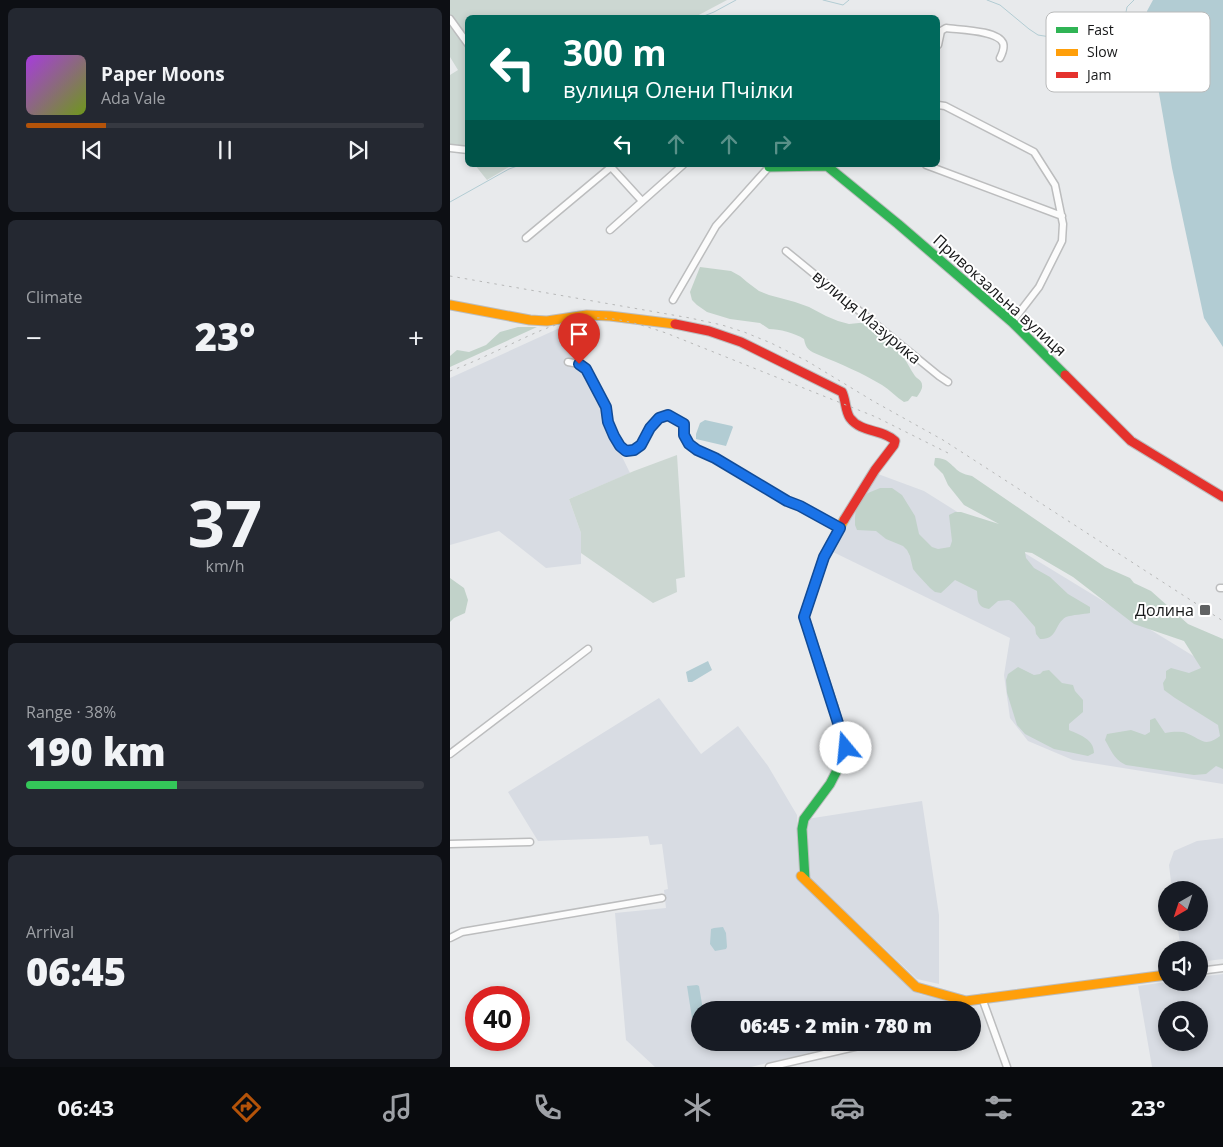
<!DOCTYPE html>
<meta charset="utf-8">
<style>
:root{--surface:#171b24;--page:#242831;--text:#f1f3f6;--muted:#9ea1a6;--line:#363941;--accent:#b45309}
body{margin:0;font-family:"Open Sans",sans-serif;background:var(--page);color:var(--text);height:100vh;display:flex;flex-direction:column;font-size:19px;white-space:nowrap}
*{box-sizing:border-box;margin:0}
p{font-size:16px;color:var(--muted)}
.icon{flex:none;width:28px;height:28px;fill:none;stroke:currentColor;stroke-width:2;stroke-linecap:round;stroke-linejoin:round}
.map{position:relative;flex:1;overflow:hidden}
.sheet{display:flex;flex-direction:column;gap:8px;padding:8px;background:#0d0f14;width:450px}
.sheet>*{flex:none}
.hud{position:absolute;left:15px;top:15px;width:475px;height:152px;border-radius:8px;box-shadow:0 2px 8px #0003;background:#00695c;color:#fff;overflow:hidden}
.needle{width:32px;rotate:219deg}
.buttons{position:absolute;left:708px;top:881px;display:grid;gap:10px}
.buttons a{display:grid;place-items:center;width:50px;height:50px;border-radius:50%;background:var(--surface);box-shadow:0 2px 8px #0003;font-size:25px}
.speed{position:absolute;left:15px;top:986px;display:flex;gap:10px;font-size:25px;font-weight:700;text-align:center}
.speed>*{display:grid;place-content:center;width:65px;height:65px;border-radius:50%;background:var(--surface);box-shadow:0 2px 8px #0003;line-height:1}
.speed .limit{border:8px solid #d22;background:#fff;color:#111}
.pin{position:absolute;display:grid;place-items:center;width:42px;height:42px;color:#fff;margin:-51px -21px;border-radius:50% 50% 50% 0;rotate:-45deg;box-shadow:0 0 5px #0007}
.pin .icon{rotate:45deg}
.me{position:absolute;width:55px;margin:-28px;rotate:343deg;stroke-linejoin:round;filter:drop-shadow(0 0 4px #0008)}
.turn{display:flex;align-items:center;gap:18px;height:105px;padding:0 15px;font-size:22px}
.turn .icon{width:65px;height:65px;stroke-width:2.5}
.turn b{display:block;font-size:35px;line-height:42px}
.lanes{display:flex;align-items:center;height:48px;padding:0 15px;background:#0003;justify-content:center;gap:25px;direction:ltr}
.lanes .off{opacity:.35}
.big{font-size:38px;font-weight:800;line-height:1.1}
.sheet .tile{flex:1;display:flex;flex-direction:column;justify-content:center;gap:8px;min-width:0;padding:0 18px;border-radius:8px;background:var(--page)}
.sheet .dial{align-items:center;gap:0}
.dial b{font-size:65px;line-height:1}
.song{display:flex;align-items:center;gap:15px}
.cover{width:60px;height:60px;border-radius:8px;background:linear-gradient(135deg,hsl(280 70% 55%),hsl(80 70% 35%))}
.played{height:5px;border-radius:2px;background:linear-gradient(90deg,var(--accent) 20%,var(--line) 20%)}
.keys{display:flex;justify-content:space-around;direction:ltr}
.heat{display:flex;justify-content:space-between;align-items:center;font-size:28px;direction:ltr}
.charge{height:8px;border-radius:4px;background:linear-gradient(90deg,#34c759 38%,var(--line) 0)}
.trip{position:absolute;left:241px;top:1001px;width:290px;height:50px;border-radius:25px;background:var(--surface);box-shadow:0 2px 8px #0003;font-weight:800;line-height:50px;text-align:center}
.dock{display:flex;height:80px;justify-content:space-around;align-items:center;background:#090b0e;color:var(--muted)}
.dock .icon{width:35px;height:35px}
.dock .current{color:var(--accent)}
.dock b{font-size:22px;color:var(--text)}
main{display:flex;flex:1;min-height:0}
.map>svg:first-child{display:block}
.built{fill:#d8dce3;fill-rule:evenodd}
.green{fill:#ccd7d2}
.forest{fill:#c1d2c9}
.water{fill:#b2ccd3}
.lines{fill:none;stroke-linecap:round;stroke-linejoin:round}
.stream{stroke:#b2ccd3;stroke-width:1}
.street-casing{stroke:#bcbdbe;stroke-width:9}
.fast-casing{stroke:#bcbdbe;stroke-width:11}
.slow-casing{stroke:#bcbdbe;stroke-width:11}
.jam-casing{stroke:#bcbdbe;stroke-width:11}
.street{stroke:#fcfcfc;stroke-width:6}
.fast{stroke:#30b455;stroke-width:9}
.slow{stroke:#ff9f0a;stroke-width:9}
.jam{stroke:#e5322d;stroke-width:9}
.rail{stroke:#b7b8b8;stroke-width:1;stroke-dasharray:2.5 5;stroke-linecap:butt}
.route-casing{stroke:#114b97;stroke-width:12}
.route{stroke:#1a73e8;stroke-width:9}
.poi-dot{fill:#606263;stroke:#fff;stroke-width:2}
.labels{text-anchor:middle;dominant-baseline:central;stroke-width:4;stroke-linejoin:round;paint-order:stroke}
.street-label{font-size:16px;fill:#171819;stroke:#fff}
.poi-label{font-size:16px;fill:#171819;stroke:#fff;text-anchor:end}
.key{fill:#fff;stroke:#b9baba;stroke-width:1}
.key-label{font-size:14px;fill:#171819}
</style>
<main>
<section class="sheet">
<div class="tile">
<div class="song"><i class="cover"></i><div><b>Paper Moons</b><p>Ada Vale</p></div></div>
<div class="played"></div>
<div class="keys"><svg class="icon" aria-label="previous" viewBox="0 0 24 24"><path d="M18 5L8 12l10 7zM5 5v14"/></svg><svg class="icon" aria-label="pause" viewBox="0 0 24 24"><path d="M8 5v14M16 5v14"/></svg><svg class="icon" aria-label="next" viewBox="0 0 24 24"><path d="M6 5l10 7-10 7zM19 5v14"/></svg></div>
</div>
<div class="tile"><p>Climate</p>
<div class="heat"><a>−</a><b class="big">23°</b><a>+</a></div>
</div>
<div class="tile dial"><b>37</b><p>km/h</p></div>
<div class="tile"><p>Range · 38%</p><b class="big">190 km</b><div class="charge"></div></div>
<div class="tile"><p>Arrival</p><b class="big">06:45</b></div>
</section>
<div class="map">
<svg width="773" height="1067" viewBox="0 0 773 1067">
<rect width="100%" height="100%" fill="#e8eaec"/>
<path class="built" d="M114,326l40,84 1,12 25,51 -61,26 12,34v31l-35,4 -47,-37 -49,14v-167z
M428,474l46,17 43,27 256,156v110l-150,-24 -45,-19 -18,-23 -6,-43 6,-37 -179,-87z
M209,698l42,56 37,-28 30,40 29,49 3,65 119,114 28,7 4,3 -1,6h-250v32l149,1 -98,24h-96l-29,-27 -11,-127 51,-5 -2,-18 4,-1 -6,-45 -12,1 -2,-9 -31,2 -79,3 -30,-49z
M472,801l17,114v69l-22,-5 -109,-103 -3,-47 2,-10z
M773,838v121l-24,3v-12h-18l-4,-27 22,-1v-32h-27l-3,-25 5,-14 23,-10z
M773,974v93h-71l-14,-81 28,-4h33v-5zM716,1010h33v32h-33z"/>
<path class="green" d="M0,0h277l-32,17 -227,1 -1,134 -17,-4v-73l8,-5 -8,-13z
M25,165h37l-25,15z
M227,455l8,122 -9,2 1,13 -24,11 -72,-50v-20l-12,-34 65,-28z"/>
<path class="forest" d="M250,267l31,4 9,5 7,6 12,9 10,4 26,7 14,5 17,9 12,5 11,3 20,-2 38,28 -4,7c5,6 7,12 12,19 2,3 7,4 7,9 1,4 -3,9 -5,12l-5,-1 -4,5 -4,1c-8,-5 -14,-12 -22,-17 -20,-12 -41,-21 -63,-30 -10,-4 -13,-6 -15,-16 -9,-6 -25,-10 -35,-10l-9,-6 -30,-4 -23,-7 -10,-7 -5,-5 -2,-8z
M68,327h19l-87,40v-11l7,-6 12,2 17,-7 14,-13z
M485,458c14,0 15,7 25,14 3,2 8,3 12,4l133,91 25,11 4,5 17,8 37,33 35,15v130l-7,-3 -10,8 -12,1 -68,-10c-12,-5 -15,-15 -21,-25l2,-6 24,-4 14,5 5,-3v-12l5,-2 10,15c7,-1 15,-2 21,0 16,6 18,15 34,3l-2,-11 -43,-27 -11,-8 -1,-7 3,-5v-7l5,-3 18,5 12,-5 -17,-27 -50,-17 -61,-47 -41,-24 -7,-1 1,6 8,10 16,9 18,17 22,13v6c-6,1 -18,2 -24,4 -12,7 -8,23 -26,22l-4,-5 -1,-7 -21,-24 -5,-3 -11,1 -9,8c-12,-2 -11,-8 -12,-18l-22,-11 -14,13 -6,-1 -5,-4 -13,-14 -4,-5 -3,-13 -3,-6 -4,-4 -17,-7 -10,-8 -19,-1 -2,-5v-7l1,-12 2,-6 10,-7 12,-5h12l10,7 13,21 4,18 13,13 6,2 12,-2 2,-6 -3,-26 6,-3h6l38,12 -35,-19 -16,-20 -5,-11 -9,-9z
M0,578l14,10 4,12 -3,13 -11,5 -4,4z
M568,667l16,8 6,-1 3,-3 6,-1 13,13 11,2 2,6 8,9v12l-14,12v6c11,5 25,9 25,23l-6,3 -34,-7 -29,-15 -8,-9 -10,-32 -1,-13 2,-6z"/>
<path class="water" d="M703,0h70v347l-19,-29 -32,-150 -21,-121 5,-8 1,-7 -8,-7 -2,-14z
M255,420l27,6 1,1 -7,19 -30,-7v-5l4,-11z
M258,661l4,9 -20,12h-4l-2,-10z
M273,927l3,6 1,14 -1,2 -11,2 -5,-7 1,-15 3,-1z
M247,985l2,1 4,24h-3v10h-6l-2,-2 -5,-32z"/>
<g class="lines">
<path class="stream" d="M373,0l20,5 6,-5
M537,0l13,5 29,24 9,6 37,6 30,1 10,3 5,-2 7,-36 7,-7
M249,18l15,-6 22,-12
M0,202l59,-33 11,-4"/>
<g class="street-casing">
<path id="street" d="M0,19l18,25
M488,45l3,-14 5,-3c13,2 51,2 57,15 2,5 -1,11 -3,15
M488,105l7,1 89,46 21,33 8,39 -1,17 -23,46 -27,35
M0,148l18,2
M476,165l136,51
M160,230l73,-65
M76,238l85,-71 31,34
M336,251l153,125 9,6
M223,300l43,-74 53,-59
M118,362l11,2 7,5 20,38 2,15 6,14 5,10 6,5 9,-1 7,-5 10,-17 8,-10 9,-3 16,9v11l5,9 8,6 18,8 72,43 13,5 40,21
M770,588h3
M0,754l138,-105
M0,844l80,-2
M0,938l12,-6 200,-34
M749,971l24,-3
M532,998l25,69
M505,1010l11,-9
M319,1067l107,-25"/>
</g>
<g class="fast-casing">
<path id="fast" d="M320,165l-1,2 58,-1 71,58 114,98 53,53
M355,879l-3,-50 2,-10 26,-35 15,-29 1,-7 -13,-42"/>
</g>
<g class="slow-casing">
<path id="slow" d="M0,305l80,15 17,1 40,-6 23,1 65,8
M383,706l-29,-89 20,-60 20,-37
M351,876l115,111 50,14 200,-26"/>
</g>
<g class="jam-casing">
<path id="jam" d="M225,324l34,7 32,11 101,50c4,8 3,19 8,26 11,15 33,11 45,23l-1,4 -19,25 -31,50
M615,375l66,66 92,56"/>
</g>
<use href="#street" class="street"/>
<use href="#fast" class="fast"/>
<use href="#slow" class="slow"/>
<use href="#jam" class="jam"/>
<path class="rail" d="M0,276l240,42 32,7 22,7 27,11 36,18 66,40 70,39 280,181
M0,371c19,-7 38,-16 57,-25 30,-14 60,-30 95,-28 22,1 43,8 64,15l210,84 72,36"/>
</g>
<g class="lines">
<g class="route-casing">
<path id="route" d="M129,364l7,5 20,38 2,15 6,14 6,10 6,5 8,-1 7,-5 9,-17 9,-10 9,-3 16,9v11l5,9 8,6 18,8 72,43 13,5 40,22 -16,29 -20,60 42,131"/>
</g>
<use href="#route" class="route"/>
</g>
<rect class="poi-dot" x="749" y="604" width="12" height="12" rx="2.5"/>
<g class="labels">
<g class="street-label">
<text transform="translate(550 295) rotate(42)">Привокзальна вулиця</text>
<text transform="translate(417 317) rotate(40)">вулиця Мазурика</text>
</g>
<g class="poi-label">
<text x="744" y="610">Долина</text>
</g>
</g>
<rect x="596" y="12" width="164" height="80" rx="8" class="key"/>
<rect x="606" y="27" width="22" height="6" fill="#30b455"/>
<rect x="606" y="49" width="22" height="7" fill="#ff9f0a"/>
<rect x="606" y="72" width="22" height="6" fill="#e5322d"/>
<g class="key-label">
<text x="637" y="35">Fast</text>
<text x="637" y="57">Slow</text>
<text x="637" y="80">Jam</text>
</g>
</svg>
<div class="buttons">
<a><svg class="needle" viewBox="-14 -14 28 28"><path d="M0-13l5 13h-10z" fill="#e53935"/><path d="M0 13l5-13h-10z" fill="#9ea1a6"/></svg></a>
<a><svg class="icon" aria-label="sound" viewBox="0 0 24 24"><path d="M4 9h4l5-4v14l-5-4H4zM17 9q2 3 0 6"/></svg></a>
<a><svg class="icon" aria-label="search" viewBox="0 0 24 24"><circle cx="10" cy="10" r="6"/><path d="M15 15l6 6"/></svg></a>
</div>
<div class="speed"><div class="limit">40</div></div>
<div class="pin" style="left:129px;top:364px;background:#d93025"><svg class="icon" aria-label="arrive" viewBox="0 0 24 24"><path d="M6 21V4h12l-3 4 3 4H6"/></svg></div>
<svg class="me" style="left:396px;top:748px" viewBox="-20 -20 40 40"><circle r="19" fill="#fff"/><path d="M0-13L10 11 0 6-10 11z" fill="#1a73e8"/></svg>
<div class="trip">06:45 · 2 min · 780 m</div>
<div class="hud">
<div class="turn"><svg class="icon" aria-label="left" viewBox="0 0 24 24"><path d="M17 20v-9H6M10 6l-5 5 5 5"/></svg><div><b>300 m</b>вулиця Олени Пчілки</div></div>
<div class="lanes"><svg class="icon" aria-label="left" viewBox="0 0 24 24"><path d="M17 20v-9H6M10 6l-5 5 5 5"/></svg><svg class="icon off" aria-label="ahead" viewBox="0 0 24 24"><path d="M12 20V5M6 11l6-6 6 6"/></svg><svg class="icon off" aria-label="ahead" viewBox="0 0 24 24"><path d="M12 20V5M6 11l6-6 6 6"/></svg><svg class="icon off" aria-label="right" viewBox="0 0 24 24"><path d="M7 20v-9h11M14 6l5 5-5 5"/></svg></div>
</div>
</div>
</main>
<nav class="dock">
<b>06:43</b>
<svg class="icon current" aria-label="directions" viewBox="0 0 24 24"><path d="M12 3l9 9-9 9-9-9zM9 14v-3h6M13 9l2 2-2 2"/></svg>
<svg class="icon" aria-label="music" viewBox="0 0 24 24"><path d="M9 18V5l10-2v13"/><circle cx="6" cy="18" r="3"/><circle cx="16" cy="16" r="3"/></svg>
<svg class="icon" aria-label="phone" viewBox="0 0 24 24"><path d="M5 4h4l2 5-3 2q2 4 5 5l2-3 5 2v4C11 20 4 13 5 4z"/></svg>
<svg class="icon" aria-label="climate" viewBox="0 0 24 24"><path d="M12 3v18M4 7l16 10M4 17L20 7"/></svg>
<svg class="icon" aria-label="car" viewBox="0 0 24 24"><path d="M5 17H2v-5l4-1 3-4h7l3 4 3 1v5h-3M9 17h6M6 11h13"/><circle cx="7" cy="17" r="2"/><circle cx="17" cy="17" r="2"/></svg>
<svg class="icon" aria-label="filters" viewBox="0 0 24 24"><path d="M4 7h16M4 17h16"/><circle cx="9" cy="7" r="2"/><circle cx="15" cy="17" r="2"/></svg>
<b>23°</b>
</nav>
